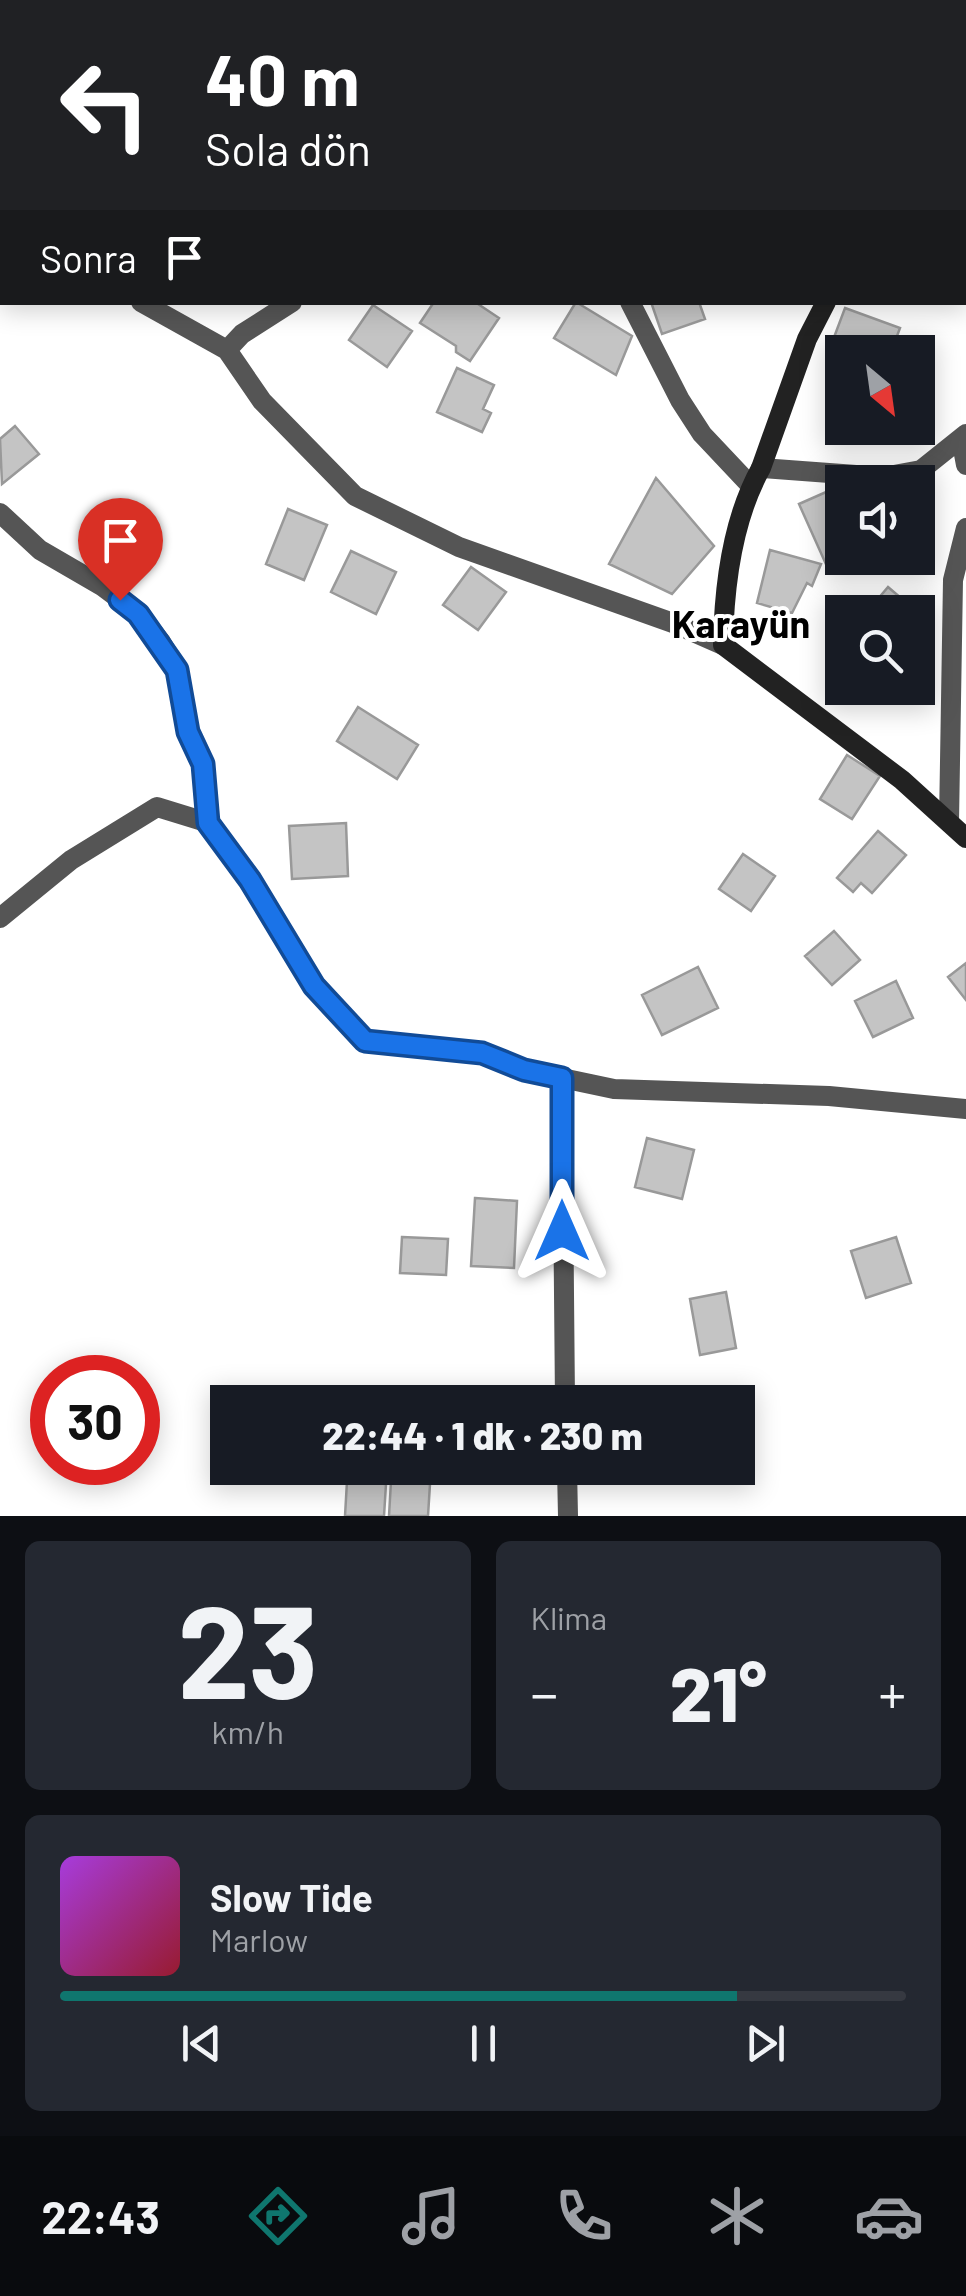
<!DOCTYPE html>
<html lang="tr">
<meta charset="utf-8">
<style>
:root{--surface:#171b24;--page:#242831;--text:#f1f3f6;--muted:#9ea1a6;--line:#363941;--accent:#0f766e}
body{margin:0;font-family:Barlow,sans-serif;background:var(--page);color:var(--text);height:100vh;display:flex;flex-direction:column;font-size:38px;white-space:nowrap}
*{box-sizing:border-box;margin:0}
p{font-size:32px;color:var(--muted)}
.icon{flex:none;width:55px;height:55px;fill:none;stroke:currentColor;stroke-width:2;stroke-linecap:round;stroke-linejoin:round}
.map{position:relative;height:1516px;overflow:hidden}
.sheet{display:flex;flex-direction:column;gap:25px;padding:25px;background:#0d0f14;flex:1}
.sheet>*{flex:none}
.hud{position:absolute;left:0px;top:0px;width:968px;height:305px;box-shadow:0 5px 25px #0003;background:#202124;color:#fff;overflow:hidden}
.needle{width:65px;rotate:151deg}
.tools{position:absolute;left:825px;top:335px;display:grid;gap:20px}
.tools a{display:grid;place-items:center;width:110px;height:110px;border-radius:0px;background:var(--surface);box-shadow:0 5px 25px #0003;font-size:50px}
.speed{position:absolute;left:30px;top:1355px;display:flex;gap:20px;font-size:50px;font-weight:700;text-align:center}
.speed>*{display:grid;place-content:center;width:130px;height:130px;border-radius:50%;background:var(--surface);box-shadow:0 5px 25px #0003;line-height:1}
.speed .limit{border:15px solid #d22;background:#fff;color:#111}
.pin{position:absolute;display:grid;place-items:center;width:85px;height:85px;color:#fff;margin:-102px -42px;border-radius:50% 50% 50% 0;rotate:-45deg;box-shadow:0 0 10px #0007}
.pin .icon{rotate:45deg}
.me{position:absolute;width:110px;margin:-55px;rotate:0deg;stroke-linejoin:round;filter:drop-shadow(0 0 8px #0008)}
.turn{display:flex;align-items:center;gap:35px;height:210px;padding:0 40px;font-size:45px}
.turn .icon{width:130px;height:130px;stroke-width:2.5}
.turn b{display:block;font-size:70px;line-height:85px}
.then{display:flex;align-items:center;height:95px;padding:0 40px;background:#0003;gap:20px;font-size:38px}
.big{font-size:75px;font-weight:800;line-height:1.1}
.sheet .widget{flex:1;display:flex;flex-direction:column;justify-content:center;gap:15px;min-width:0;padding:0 35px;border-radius:15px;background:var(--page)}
.sheet .dial{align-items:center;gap:0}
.dial b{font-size:130px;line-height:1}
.song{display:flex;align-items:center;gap:30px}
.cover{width:120px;height:120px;border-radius:15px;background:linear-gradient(135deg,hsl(280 70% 55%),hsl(350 70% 35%))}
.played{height:10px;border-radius:5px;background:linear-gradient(90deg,var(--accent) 80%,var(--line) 80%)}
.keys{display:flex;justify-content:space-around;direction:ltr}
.heat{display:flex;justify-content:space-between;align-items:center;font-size:55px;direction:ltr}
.sheet .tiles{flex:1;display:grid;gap:25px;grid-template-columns:1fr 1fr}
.widget:last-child{grid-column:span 2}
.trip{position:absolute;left:210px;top:1385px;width:545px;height:100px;border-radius:0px;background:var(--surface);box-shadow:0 5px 25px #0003;font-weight:800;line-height:100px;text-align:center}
.tab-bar{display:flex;height:160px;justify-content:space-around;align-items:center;background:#090b0e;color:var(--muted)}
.tab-bar .icon{width:70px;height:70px}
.tab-bar .selected{color:var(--accent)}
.tab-bar b{font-size:45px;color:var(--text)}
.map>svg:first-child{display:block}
.building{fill:#c4c4c4;stroke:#999;stroke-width:2.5}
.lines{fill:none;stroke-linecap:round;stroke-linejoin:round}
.street{stroke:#555;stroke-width:20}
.secondary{stroke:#222;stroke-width:20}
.route-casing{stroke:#114b97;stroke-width:25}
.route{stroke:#1a73e8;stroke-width:18}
.labels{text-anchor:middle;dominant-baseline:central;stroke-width:8;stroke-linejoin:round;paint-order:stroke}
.quarter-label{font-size:38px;font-weight:bold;fill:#000;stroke:#fff}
</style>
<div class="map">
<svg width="966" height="1516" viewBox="0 0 966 1516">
<rect width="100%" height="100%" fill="#fff"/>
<path class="building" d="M434,302h41l24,16 -29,43 -14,-9v-6l-36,-23z
M576,302l56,34 -16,39 -62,-37z
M651,302h48l6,17 -43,15z
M373,305l39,26 -25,36 -38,-27z
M845,308l55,20 -9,24h-49v10l-15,-6z
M457,368l37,17 -11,24 8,4 -9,19 -45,-20z
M15,426l24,28 -37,30 -2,-45z
M656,478l58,68 -42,48 -63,-30z
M842,485v73h19l-32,13 -30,-67z
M288,509l39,16 -23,55 -38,-16z
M121,522l34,27 -31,39 -34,-27z
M770,550l51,14 -9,22 -5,-3 -15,30 -35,-10z
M351,551l45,21 -20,42 -45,-22z
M471,567l35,25 -28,38 -35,-25z
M888,587l35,30 -5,6v-11h-51z
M358,707l60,38 -21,34 -60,-38z
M847,755l33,21 -28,43 -32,-20z
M346,823l2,53 -56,3 -3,-53z
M878,831l28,24 -34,38 -11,-10 -8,9 -16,-14z
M743,854l32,22 -24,35 -32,-22z
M834,931l26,29 -28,25 -27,-29z
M966,963v37l-18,-23z
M698,967l20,41 -56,27 -20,-40z
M896,981l17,37 -40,19 -18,-36z
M647,1138l47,12 -12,49 -47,-12z
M475,1198l42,3 -3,67 -43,-2z
M402,1237l46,2 -2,36 -46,-2z
M896,1237l15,46 -45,15 -15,-47z
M726,1292l10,56 -36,7 -10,-56z
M347,1481l39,3 -2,32h-39z
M391,1481l39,3 -2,32h-39z"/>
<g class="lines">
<path class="street" d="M409,0l1,2
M437,2l1,-2
M733,2l4,-2
M0,242l2,1
M141,302l86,48 35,51 93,95 104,51 214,76 50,22
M630,302l50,98 22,34 49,52
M227,350l15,-16 50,-32
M961,438l5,27
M761,468l122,9 38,-7 45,-36
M0,513l40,37 62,36 36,27 23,29 16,27 11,62 15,33 6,59
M949,822l4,-242 13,-52
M0,918l71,-58 86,-53 52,16 40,57 65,106 51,55 117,12 42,17 90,19 215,7 137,13
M562,1078l3,324
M567,1468l1,48"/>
<path class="secondary" d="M965,129l1,-1
M826,302l-19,37 -46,129c-29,52 -37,119 -38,177l179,135 64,58"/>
</g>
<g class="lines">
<g class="route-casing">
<path id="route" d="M120,600l18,14 39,56 11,62 15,32 5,59 42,57 64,106 51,55 117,12 42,17 38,8v153"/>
</g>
<use href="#route" class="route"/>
</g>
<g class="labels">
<g class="quarter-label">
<text x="741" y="623">Karayün</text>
</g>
</g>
</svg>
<div class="tools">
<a><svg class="needle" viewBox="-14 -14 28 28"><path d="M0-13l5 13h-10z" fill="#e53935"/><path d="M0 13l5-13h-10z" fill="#9ea1a6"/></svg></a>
<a><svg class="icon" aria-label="sound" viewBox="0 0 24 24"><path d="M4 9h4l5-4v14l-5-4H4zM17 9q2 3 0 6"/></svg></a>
<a><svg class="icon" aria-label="search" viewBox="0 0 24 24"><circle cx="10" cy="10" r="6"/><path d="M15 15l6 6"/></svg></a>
</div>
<div class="speed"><div class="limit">30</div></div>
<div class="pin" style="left:120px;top:600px;background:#d93025"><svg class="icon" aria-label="arrive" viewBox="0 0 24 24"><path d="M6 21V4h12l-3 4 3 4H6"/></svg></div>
<svg class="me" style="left:562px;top:1231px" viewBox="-20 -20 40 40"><path d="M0-17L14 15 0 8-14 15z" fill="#1a73e8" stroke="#fff" stroke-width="4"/></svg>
<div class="trip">22:44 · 1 dk · 230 m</div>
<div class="hud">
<div class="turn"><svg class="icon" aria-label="left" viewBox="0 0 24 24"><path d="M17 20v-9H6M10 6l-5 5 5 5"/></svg><div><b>40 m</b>Sola dön</div></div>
<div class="then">Sonra<svg class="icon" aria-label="arrive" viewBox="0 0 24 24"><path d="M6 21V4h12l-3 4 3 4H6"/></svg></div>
</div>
</div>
<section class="sheet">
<div class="tiles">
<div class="widget dial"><b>23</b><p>km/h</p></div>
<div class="widget"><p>Klima</p>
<div class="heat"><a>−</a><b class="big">21°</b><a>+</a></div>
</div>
<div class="widget">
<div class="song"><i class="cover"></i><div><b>Slow Tide</b><p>Marlow</p></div></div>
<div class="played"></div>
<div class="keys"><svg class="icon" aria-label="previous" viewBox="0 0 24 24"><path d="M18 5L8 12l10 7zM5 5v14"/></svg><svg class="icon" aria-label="pause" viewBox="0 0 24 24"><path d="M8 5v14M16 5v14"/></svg><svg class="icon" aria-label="next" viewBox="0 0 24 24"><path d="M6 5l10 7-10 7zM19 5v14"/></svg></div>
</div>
</div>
</section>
<nav class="tab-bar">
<b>22:43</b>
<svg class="icon selected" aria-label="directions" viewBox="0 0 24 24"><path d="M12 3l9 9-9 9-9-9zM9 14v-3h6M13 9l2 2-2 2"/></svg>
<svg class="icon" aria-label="music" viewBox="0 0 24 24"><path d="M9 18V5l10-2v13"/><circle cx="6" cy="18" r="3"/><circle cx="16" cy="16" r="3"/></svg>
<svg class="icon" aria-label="phone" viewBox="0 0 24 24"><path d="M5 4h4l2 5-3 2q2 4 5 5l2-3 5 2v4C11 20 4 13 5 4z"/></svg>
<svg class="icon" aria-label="climate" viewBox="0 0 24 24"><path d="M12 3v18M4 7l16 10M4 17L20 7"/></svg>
<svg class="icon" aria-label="car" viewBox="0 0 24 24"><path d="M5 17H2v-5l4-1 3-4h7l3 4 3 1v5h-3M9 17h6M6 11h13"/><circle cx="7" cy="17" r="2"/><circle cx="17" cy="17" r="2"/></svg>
</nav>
